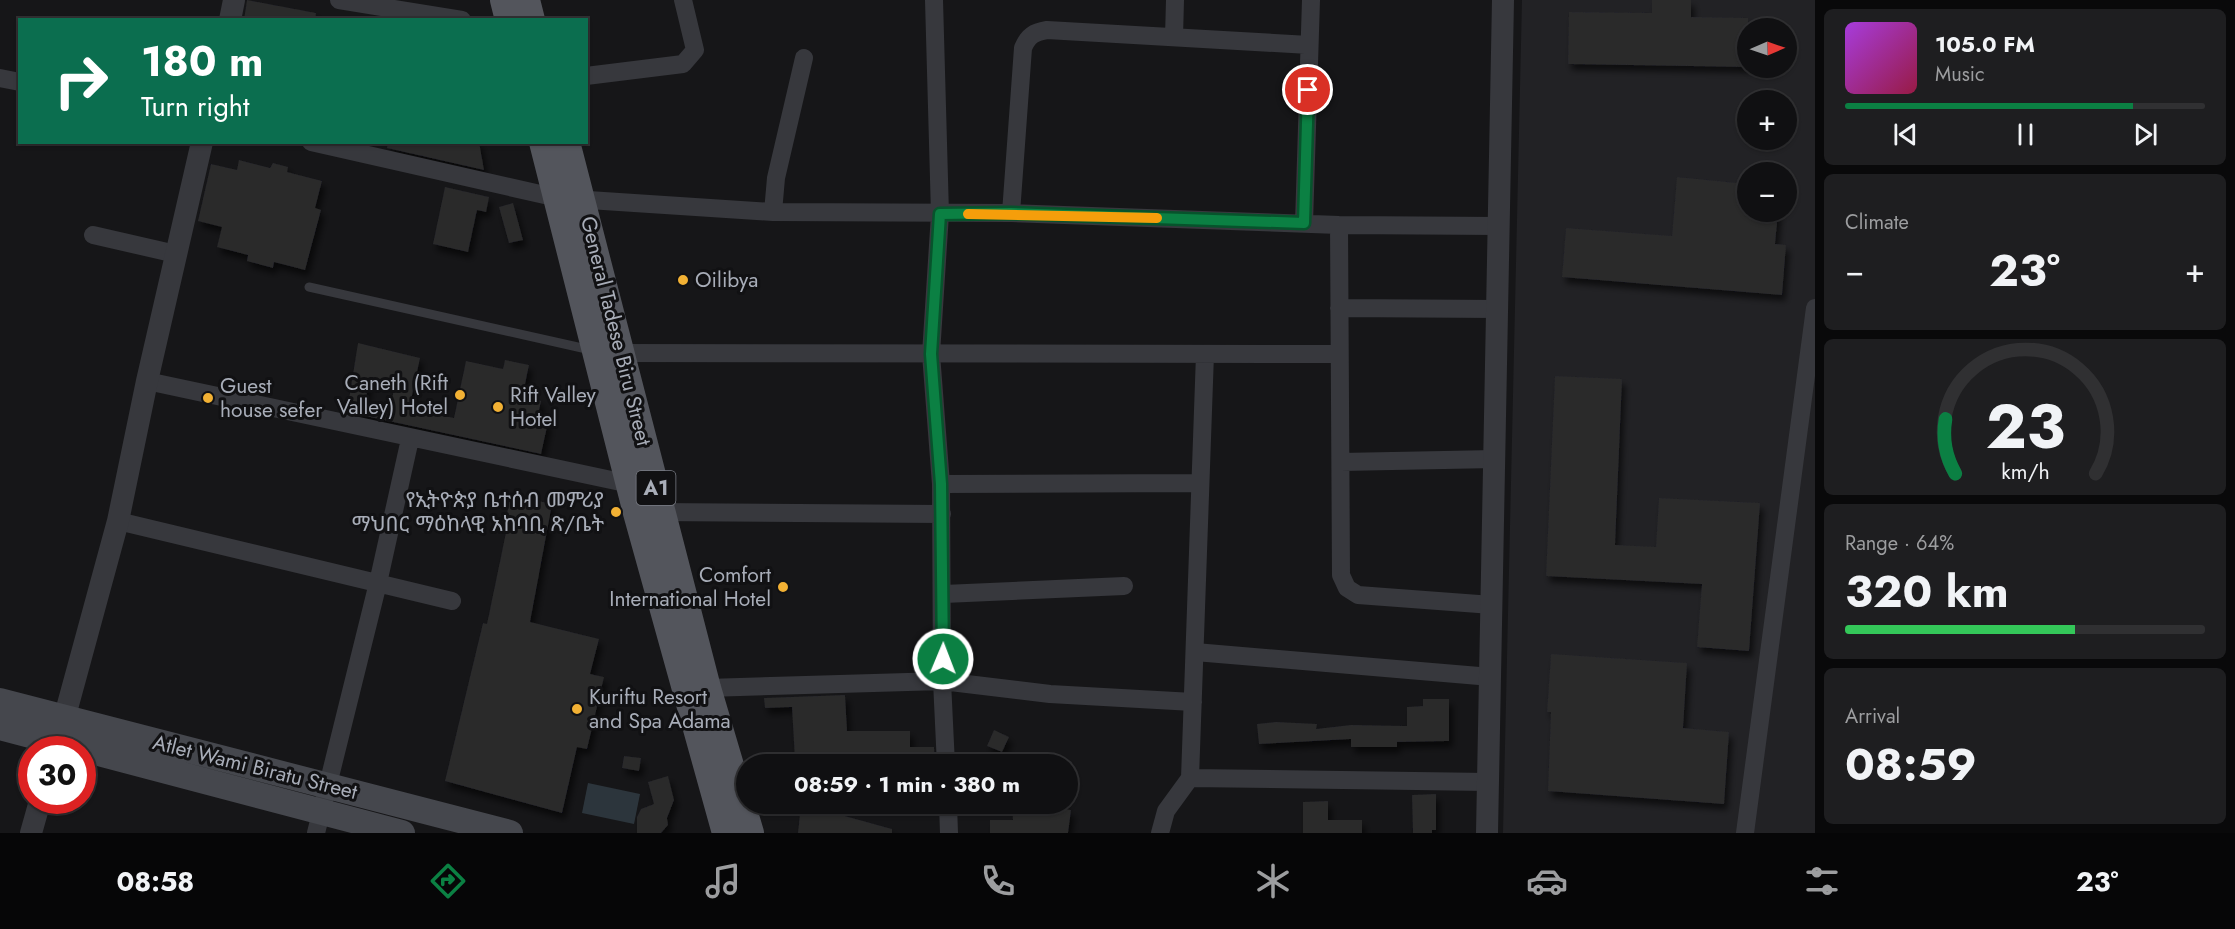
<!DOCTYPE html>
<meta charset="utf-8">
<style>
:root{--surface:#101012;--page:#1e1e20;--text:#f1f3f6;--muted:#9c9d9f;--line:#303032;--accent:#0b8043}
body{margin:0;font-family:Jost,"Noto Sans Ethiopic",sans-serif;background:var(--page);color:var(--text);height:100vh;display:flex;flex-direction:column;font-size:22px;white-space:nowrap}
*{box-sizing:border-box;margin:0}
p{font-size:20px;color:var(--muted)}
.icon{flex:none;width:33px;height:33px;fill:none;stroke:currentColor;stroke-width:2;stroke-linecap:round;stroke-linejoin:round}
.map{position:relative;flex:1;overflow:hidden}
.panel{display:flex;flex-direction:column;gap:9px;padding:9px;background:#09090a;width:420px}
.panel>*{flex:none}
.hud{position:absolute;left:18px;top:18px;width:570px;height:126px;border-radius:0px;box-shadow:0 2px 4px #0004,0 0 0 2px var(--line);background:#0b6e4f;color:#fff;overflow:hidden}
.needle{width:39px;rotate:88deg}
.controls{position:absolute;left:1737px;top:18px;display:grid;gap:12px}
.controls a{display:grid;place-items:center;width:60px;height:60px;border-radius:50%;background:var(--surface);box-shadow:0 2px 4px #0004,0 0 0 2px var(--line);font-size:30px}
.speed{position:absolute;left:18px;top:736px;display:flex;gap:12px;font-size:30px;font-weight:700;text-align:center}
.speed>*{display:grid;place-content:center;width:78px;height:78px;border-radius:50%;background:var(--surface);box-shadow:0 2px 4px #0004,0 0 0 2px var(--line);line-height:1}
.speed .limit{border:9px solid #d22;background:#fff;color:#111}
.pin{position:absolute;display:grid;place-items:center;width:51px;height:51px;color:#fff;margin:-26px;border:3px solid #fff;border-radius:50%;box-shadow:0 2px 6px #0007}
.me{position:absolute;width:66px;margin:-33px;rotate:1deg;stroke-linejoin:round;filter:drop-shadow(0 0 4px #0008)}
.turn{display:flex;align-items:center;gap:21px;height:126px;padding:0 24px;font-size:27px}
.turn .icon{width:78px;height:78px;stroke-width:2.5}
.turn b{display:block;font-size:42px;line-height:51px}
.big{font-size:45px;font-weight:700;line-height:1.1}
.panel .widget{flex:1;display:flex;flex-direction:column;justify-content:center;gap:9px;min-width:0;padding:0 21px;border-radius:9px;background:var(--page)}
.panel .dial{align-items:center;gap:0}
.dial svg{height:156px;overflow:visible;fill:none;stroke:var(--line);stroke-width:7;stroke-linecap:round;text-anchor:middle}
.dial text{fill:var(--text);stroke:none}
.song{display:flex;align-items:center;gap:18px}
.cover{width:72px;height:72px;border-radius:9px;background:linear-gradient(135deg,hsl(280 70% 55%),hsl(340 70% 35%))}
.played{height:6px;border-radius:3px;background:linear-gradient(90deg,var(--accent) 80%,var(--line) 80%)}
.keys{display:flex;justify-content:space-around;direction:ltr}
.heat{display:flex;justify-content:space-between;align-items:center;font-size:33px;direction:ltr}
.charge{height:9px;border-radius:4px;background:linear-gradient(90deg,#34c759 64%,var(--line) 0)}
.trip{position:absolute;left:736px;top:754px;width:342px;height:60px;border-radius:30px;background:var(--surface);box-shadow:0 2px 4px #0004,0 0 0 2px var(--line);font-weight:700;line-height:60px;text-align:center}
.tab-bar{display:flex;height:96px;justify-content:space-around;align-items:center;background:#060607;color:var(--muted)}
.tab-bar .icon{width:42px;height:42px}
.tab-bar .active{color:var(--accent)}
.tab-bar b{font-size:27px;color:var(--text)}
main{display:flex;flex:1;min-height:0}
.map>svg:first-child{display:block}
.built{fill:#222225;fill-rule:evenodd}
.water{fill:#2c353c}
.building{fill:#29292c;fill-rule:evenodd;filter:url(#shadow)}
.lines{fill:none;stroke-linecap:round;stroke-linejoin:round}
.service{stroke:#37383d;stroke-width:9}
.minor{stroke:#37383d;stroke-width:18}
.tertiary{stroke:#37383d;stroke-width:22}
.secondary{stroke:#45474d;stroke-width:26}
.primary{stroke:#53555c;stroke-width:28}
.route-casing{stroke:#07532c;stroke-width:15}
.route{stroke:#0b8043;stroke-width:10}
.slow{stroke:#f59e0b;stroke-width:10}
.poi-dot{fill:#f2b134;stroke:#111113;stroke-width:2}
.labels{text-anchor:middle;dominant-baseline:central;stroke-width:6;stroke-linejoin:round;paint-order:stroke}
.shield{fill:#111113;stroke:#7b7e86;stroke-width:1.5}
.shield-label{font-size:20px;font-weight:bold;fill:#a8adb8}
.poi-label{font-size:21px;fill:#a8adb8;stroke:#111113;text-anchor:start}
.street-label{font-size:21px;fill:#a8adb8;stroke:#111113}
</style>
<main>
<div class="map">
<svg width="1815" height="833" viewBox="0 0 1815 833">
<defs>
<filter id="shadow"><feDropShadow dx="3.5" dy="6" stdDeviation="3" flood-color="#0009"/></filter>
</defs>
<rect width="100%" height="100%" fill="#161618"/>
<path class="built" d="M1522,0h293v833h-312zM1748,28h38v40h-38zM1748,100h38v40h-38zM1748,172h38v40h-38z"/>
<path class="water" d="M588,783l52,11 -6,30 -52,-11z"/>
<path class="building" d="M247,0l69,13 -1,7h-71z
M1652,0h39v17l57,1v49l-180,-3 1,-52 83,1z
M388,142h91l5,28 -97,-22z
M239,160l31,8 3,-5 15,4 -1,5 35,9 -7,27 6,2 -16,60 -31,-8 -1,6 -26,-7 1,-6 -31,-8 5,-20 -24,-6 13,-57 26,6z
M1677,177l71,7v28h30l-3,32 11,1 -4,50 -220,-18 4,-49 106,8z
M445,187l44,10 -3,15 -9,-2 -9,42 -35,-8z
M513,203l10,37 -14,3 -10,-36z
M358,343l62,15 -11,51 45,9 12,-57 37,8 2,-9 24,5 -6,29 18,7 -4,19 11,2 -7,32 -194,-42zM370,377l25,7 -5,25 -25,-6z
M1555,376l67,3 -7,166 41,2 3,-49 101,5 -11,148 -52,-4 5,-63 -156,-8z
M511,495l41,9 -22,118 69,17 -9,35 14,3 -17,72 -10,-2 -15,66 -117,-32 38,-158 4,1 22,-106h-3z
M1551,654l136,9 -4,65 46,4 -5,72 -176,-13 3,-79h-4z
M845,695l2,36h63v16h24l1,18h-119l-1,-6 -20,1 -3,-53 -27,1 -1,-10z
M1423,699h26v42l-52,1v5h-46v-8l-92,5 -2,-20 19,-2 41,2 -1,5 35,-4 56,1v-19l16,-1z
M994,730l15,7 -7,15 -15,-6z
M624,756l17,2 -2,13 -17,-3z
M668,776l6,24 -7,18 1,7 -7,8h-24v-16l4,-8 13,-5 -6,-22z
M1436,794v36h-4v3h-19l-1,-38z
M1328,801v19h34v13h-59v-31z
M801,804h33v9l58,16v4h-94z
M1012,804h53l-1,5 7,1 -3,23h-78v-13h23z"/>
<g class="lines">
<path class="service" d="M309,287l282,63"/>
<path class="minor" d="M339,0l123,20
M934,0l6,214 -9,140 10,130 1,197 4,84
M1174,37l1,-37
M586,76l97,-12 12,-14 -12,-50
M0,78l20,4
M311,142l247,56 215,14 238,1 328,12 160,1
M773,212l3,-34 28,-120
M1011,213l12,-165c5,-12 11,-16 24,-18l262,15
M1304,223l7,-223
M1339,225l2,350 6,13 11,7 134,10
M93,235l83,19
M1339,308l159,1
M612,353l727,1
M147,381l483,103
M1341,462l154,-3
M941,484l259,-1
M653,512l289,2
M118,521l334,80
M944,594l180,-8
M1195,652l296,25
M707,688l235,-7 108,13 143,8
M1190,778l298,4
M948,804l1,29
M316,833l62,-250 32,-144
M1160,833l6,-22 24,-33 15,-424
M1745,833l70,-525"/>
<path class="tertiary" d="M230,20l4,-20
M60,734l58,-213 29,-140 55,-239
M31,833l9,-32
M1487,833l16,-833"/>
<path class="secondary" d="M0,701l510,132
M0,727l402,106"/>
<path class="primary" d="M504,0l5,20
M526,0l5,20
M543,142l94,371 89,320
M566,142l141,546 43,145"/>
</g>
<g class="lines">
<g class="route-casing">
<path id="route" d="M943,659l-2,-175 -10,-130 9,-140 71,-1 293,10 4,-133"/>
</g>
<use href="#route" class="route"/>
<path class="slow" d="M968,214l189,4"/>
</g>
<g class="poi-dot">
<circle cx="683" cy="280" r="6"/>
<circle cx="460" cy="395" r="6"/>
<circle cx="208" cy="398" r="6"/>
<circle cx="498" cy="407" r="6"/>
<circle cx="616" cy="512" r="6"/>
<circle cx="783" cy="587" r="6"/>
<circle cx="577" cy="709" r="6"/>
</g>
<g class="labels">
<rect class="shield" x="636.5" y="471" width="39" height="34" rx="4.5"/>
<g class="shield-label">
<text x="656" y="488">A1</text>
</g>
<g class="poi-label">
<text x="695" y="280">Oilibya</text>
<text x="448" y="383" text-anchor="end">Caneth (Rift<tspan x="448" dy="24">Valley) Hotel</tspan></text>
<text x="220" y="386">Guest<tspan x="220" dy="24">house sefer</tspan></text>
<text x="510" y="395">Rift Valley<tspan x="510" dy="24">Hotel</tspan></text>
<text x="604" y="500" text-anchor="end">የኢትዮጵያ ቤተሰብ መምሪያ<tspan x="604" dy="24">ማህበር ማዕከላዊ አከባቢ ጽ/ቤት</tspan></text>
<text x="771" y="575" text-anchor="end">Comfort<tspan x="771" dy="24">International Hotel</tspan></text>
<text x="589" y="697">Kuriftu Resort<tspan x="589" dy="24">and Spa Adama</tspan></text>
</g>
<g class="street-label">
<text transform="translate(616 331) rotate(76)">General Tadese Biru Street</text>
<text transform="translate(255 767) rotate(14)">Atlet Wami Biratu Street</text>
</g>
</g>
</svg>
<div class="controls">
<a><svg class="needle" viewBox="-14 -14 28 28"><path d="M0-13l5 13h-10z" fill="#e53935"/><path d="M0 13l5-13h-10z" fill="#9c9d9f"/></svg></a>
<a>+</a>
<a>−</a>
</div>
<div class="speed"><div class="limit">30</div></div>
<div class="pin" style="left:1308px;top:90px;background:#d93025"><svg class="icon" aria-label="arrive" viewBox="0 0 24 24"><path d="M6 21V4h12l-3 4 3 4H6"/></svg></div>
<svg class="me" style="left:943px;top:659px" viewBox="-20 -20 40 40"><circle r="17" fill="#0b8043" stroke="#fff" stroke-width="3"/><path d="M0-11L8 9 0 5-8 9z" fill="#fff"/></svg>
<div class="trip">08:59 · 1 min · 380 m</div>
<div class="hud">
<div class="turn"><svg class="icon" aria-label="right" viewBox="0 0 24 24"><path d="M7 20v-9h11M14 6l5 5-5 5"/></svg><div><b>180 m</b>Turn right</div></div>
</div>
</div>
<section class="panel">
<div class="widget">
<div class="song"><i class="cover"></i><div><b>105.0 FM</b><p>Music</p></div></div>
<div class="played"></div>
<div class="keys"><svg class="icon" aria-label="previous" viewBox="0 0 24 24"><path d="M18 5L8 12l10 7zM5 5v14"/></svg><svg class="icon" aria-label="pause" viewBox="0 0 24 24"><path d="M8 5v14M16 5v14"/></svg><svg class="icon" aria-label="next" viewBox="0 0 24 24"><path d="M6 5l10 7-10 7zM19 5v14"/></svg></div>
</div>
<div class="widget"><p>Climate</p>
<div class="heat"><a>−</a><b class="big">23°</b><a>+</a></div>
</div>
<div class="widget dial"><svg viewBox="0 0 100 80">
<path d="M14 69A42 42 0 1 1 86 69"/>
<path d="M14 69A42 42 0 0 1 9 41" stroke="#0b8043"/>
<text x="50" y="56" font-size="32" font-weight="700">23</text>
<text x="50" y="72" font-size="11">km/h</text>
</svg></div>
<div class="widget"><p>Range · 64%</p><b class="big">320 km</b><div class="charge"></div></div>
<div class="widget"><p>Arrival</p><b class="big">08:59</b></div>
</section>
</main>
<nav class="tab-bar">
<b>08:58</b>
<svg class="icon active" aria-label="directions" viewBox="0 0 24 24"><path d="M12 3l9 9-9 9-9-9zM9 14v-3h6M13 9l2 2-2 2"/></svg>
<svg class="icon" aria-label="music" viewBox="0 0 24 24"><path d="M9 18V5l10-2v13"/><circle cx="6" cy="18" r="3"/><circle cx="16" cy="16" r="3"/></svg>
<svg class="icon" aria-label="phone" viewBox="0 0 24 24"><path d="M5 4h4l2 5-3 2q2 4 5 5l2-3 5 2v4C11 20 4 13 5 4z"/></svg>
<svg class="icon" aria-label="climate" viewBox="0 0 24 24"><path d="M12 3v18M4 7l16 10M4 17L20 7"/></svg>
<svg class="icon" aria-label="car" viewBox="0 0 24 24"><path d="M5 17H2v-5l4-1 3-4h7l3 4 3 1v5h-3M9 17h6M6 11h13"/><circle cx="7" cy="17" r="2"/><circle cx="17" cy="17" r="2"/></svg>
<svg class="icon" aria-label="filters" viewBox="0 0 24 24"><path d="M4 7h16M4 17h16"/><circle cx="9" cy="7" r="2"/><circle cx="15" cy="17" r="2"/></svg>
<b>23°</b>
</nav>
